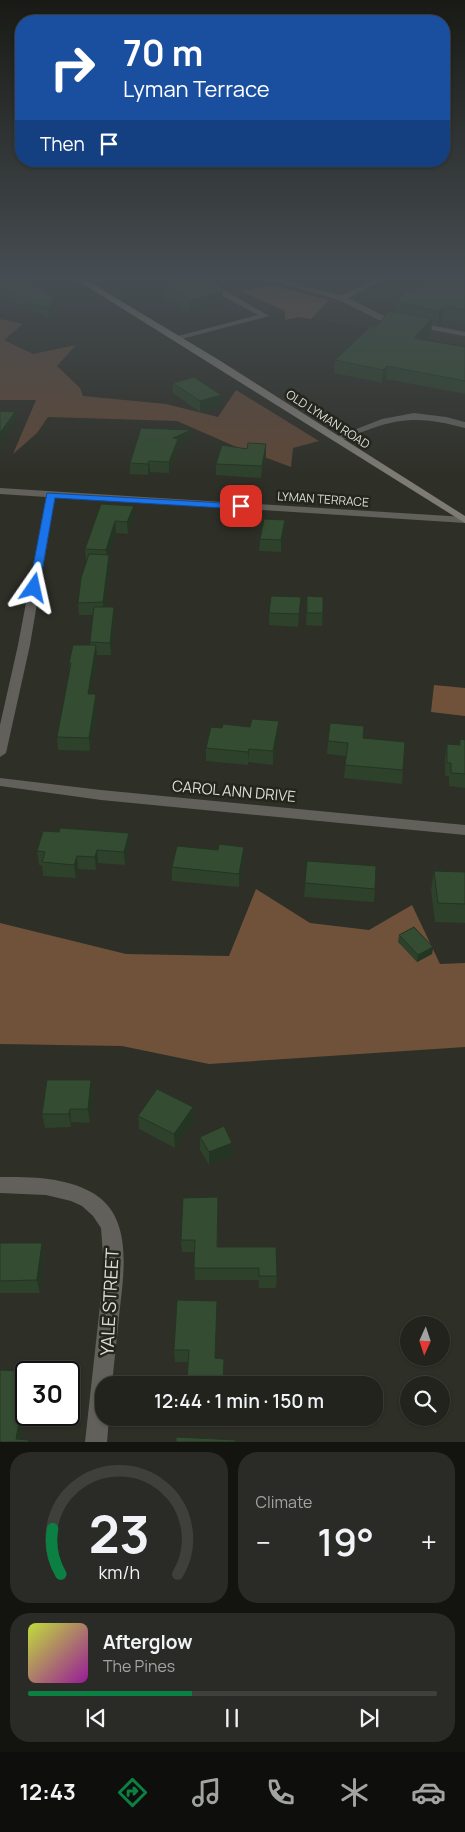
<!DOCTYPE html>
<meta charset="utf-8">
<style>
:root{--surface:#22231d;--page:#2a2b26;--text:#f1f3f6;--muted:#a2a4a4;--line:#3f403b;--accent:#0b8043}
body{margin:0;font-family:Manrope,sans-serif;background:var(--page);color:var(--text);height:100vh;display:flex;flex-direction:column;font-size:19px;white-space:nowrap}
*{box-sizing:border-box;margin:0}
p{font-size:16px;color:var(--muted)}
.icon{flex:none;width:28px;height:28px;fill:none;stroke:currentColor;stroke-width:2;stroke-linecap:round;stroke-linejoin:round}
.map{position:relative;height:1442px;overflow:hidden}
.side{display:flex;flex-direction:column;gap:10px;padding:10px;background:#131310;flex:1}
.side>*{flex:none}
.hud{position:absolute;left:15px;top:15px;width:435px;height:152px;border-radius:20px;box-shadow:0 1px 4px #0004,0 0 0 1px var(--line);background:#1a4fa0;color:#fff;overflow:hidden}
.needle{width:32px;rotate:183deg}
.fabs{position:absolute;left:400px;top:1316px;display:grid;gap:10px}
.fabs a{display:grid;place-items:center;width:50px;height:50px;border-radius:50%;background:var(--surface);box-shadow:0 1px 4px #0004,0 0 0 1px var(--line);font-size:25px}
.speed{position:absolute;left:15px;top:1361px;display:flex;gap:10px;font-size:25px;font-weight:700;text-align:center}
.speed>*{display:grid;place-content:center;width:65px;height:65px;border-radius:50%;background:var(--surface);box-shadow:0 1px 4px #0004,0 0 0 1px var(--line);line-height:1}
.speed .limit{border:2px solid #111;border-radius:8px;background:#fff;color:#111}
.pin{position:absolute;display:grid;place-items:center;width:42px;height:42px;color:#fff;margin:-21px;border-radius:10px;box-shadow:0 2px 8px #0006}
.me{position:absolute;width:55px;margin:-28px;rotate:11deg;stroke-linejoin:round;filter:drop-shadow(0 0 4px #0008)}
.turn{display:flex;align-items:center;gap:18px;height:105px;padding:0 25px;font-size:22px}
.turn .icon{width:65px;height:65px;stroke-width:2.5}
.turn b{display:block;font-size:35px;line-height:42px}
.then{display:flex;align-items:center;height:48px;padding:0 25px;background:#0003;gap:10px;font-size:19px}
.big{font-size:38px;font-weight:600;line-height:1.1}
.side .widget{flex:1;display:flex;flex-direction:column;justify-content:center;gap:8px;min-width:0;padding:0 18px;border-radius:20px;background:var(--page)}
.side .dial{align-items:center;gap:0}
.dial svg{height:130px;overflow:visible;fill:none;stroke:var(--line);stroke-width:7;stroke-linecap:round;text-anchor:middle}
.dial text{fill:var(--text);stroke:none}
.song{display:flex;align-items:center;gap:15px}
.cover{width:60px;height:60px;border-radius:8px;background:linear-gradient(135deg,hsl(70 70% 55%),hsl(300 70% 35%))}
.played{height:5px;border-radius:2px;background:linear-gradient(90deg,var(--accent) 40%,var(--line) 40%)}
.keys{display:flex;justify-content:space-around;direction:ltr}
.heat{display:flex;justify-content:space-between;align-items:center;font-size:28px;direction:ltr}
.side .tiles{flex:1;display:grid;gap:10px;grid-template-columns:1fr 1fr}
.widget:last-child{grid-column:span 2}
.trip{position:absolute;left:95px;top:1376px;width:288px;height:50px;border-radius:20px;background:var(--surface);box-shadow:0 1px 4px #0004,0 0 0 1px var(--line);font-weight:600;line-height:50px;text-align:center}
.dock{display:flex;height:80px;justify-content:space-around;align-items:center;background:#0e0e0c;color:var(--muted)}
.dock .icon{width:35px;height:35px}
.dock .current{color:var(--accent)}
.dock b{font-size:22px;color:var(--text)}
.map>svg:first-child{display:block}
.built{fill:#343627}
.green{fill:#5e4737}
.forest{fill:#70523b}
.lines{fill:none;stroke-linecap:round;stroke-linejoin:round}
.lane{fill:#61605b;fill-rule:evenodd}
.street{fill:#61605b;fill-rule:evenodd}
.secondary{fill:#7e7b74;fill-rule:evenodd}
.wall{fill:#2d412b}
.shaded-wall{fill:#243523}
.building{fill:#344c32;stroke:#243523}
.route{fill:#1a73e8;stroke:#114b97}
.labels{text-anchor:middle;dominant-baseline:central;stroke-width:5;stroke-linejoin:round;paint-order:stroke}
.far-street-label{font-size:12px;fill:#dcddd7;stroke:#24261d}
.street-label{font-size:15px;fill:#dcddd7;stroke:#24261d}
.near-street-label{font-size:18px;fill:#dcddd7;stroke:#24261d}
</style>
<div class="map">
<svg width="465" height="1442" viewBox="0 0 465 1442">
<rect width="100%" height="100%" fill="#2e2f27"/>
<path class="built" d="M360,277h105v68l-154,-26 28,-31z"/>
<path class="green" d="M0,319l23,5 -19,16 29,14 43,-9 -19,21 23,22 3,8 83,8 52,13 18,-27 83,51 -26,7 -2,19 -57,-21 -57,-25 -129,-4 -11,16 -24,21 23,-54h-36z"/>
<path class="forest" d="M274,286l55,14 -18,19 -13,-2 -13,3v-9l-44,-20z
M434,685l31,3v28l-34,-4z
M256,889l54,34 59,7 43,-25 28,59 25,-1v84l-256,17 -87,-18 -122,-2v-121l126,31 103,2z"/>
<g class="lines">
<path class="lane" d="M104,277h13l-31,8 -4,-2z
M260,277h12l69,19 39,-19h8l-40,21 36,18 81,16v4l-86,-16 -40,-20z
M206,283h6l57,33 -95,25v-4l84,-22 -52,-28z
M414,413l32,4 19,5v6c-35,-9 -57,-12 -92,0 -12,4 -24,10 -37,14l-5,-3 51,-20z"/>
<path class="street" d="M0,488l465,29v6l-410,-26 -25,148 -24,108 -6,4v-32l18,-80 28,-148 -46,-3z
M0,778l101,12 364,35v10l-364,-35 -101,-14z
M0,1177c32,0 65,0 93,16 42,25 30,84 26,124 -2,22 -5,45 -7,68h-8v33h5l-2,24h-22l19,-173 -3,-41 -8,-12 -11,-10 -11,-5 -25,-6 -46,-2z"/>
<path class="secondary" d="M72,277h9l138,83 246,156v7z"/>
</g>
<path class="wall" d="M0,277l54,21 1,10 -6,10 -49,-22z
M465,277v47l-23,-4 -4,5 -6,-1 -1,8 -8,8 42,7v47l-79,-15 -4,4 -48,-10 1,-13 60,-48 1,-10 21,-10z
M164,284l59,8v13l-33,8 -26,-15z
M173,383l48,12v11l-21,6 -27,-19z
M191,440l-13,6v3l-9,24 -19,-1 -2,3 -18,-1v-11z
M266,444v11l-5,23 -45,-3v-11l31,-15z
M101,504l33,2v12l-6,16 -12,-1 -7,22 1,12 -5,40 10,12 -4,36h-14v3l-6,36 6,13 -7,44 -32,-1 -1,-13 13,-66 -1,-8 21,-18 3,-30h-14l-1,-12 9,-42h-1l-1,-12z
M285,532l-4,20 -22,-1 1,-12z
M307,596l16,17 -1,13 -16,-1z
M301,597v12l-3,18 -29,-2v-12z
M279,721v13l-6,31 -25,-3v3l-42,-4v-13l16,-20 28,-1z
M363,738l40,32 -1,14 -58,-6 2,-22 -19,-2 1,-13z
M460,739l5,1v48l-16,-2v-10h-4v-19l2,-13 12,1z
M130,846l-5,19 -27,-2 -2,7 -18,-1 -2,9 -33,-2 -1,-11h-3l-2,-14z
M244,860l-5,27 -67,-6v-14z
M307,861l68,28 -1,13 -70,-5z
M434,871l31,1v51l-30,-1 -4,-32z
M399,935l34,12 -1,7 -15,8 -19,-20z
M91,1080l2,14 -3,29 -19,-1v5l-26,1 -3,-14z
M193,1107l1,13 -19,28 -36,-19 -1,-13z
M200,1137l32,19 -23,9 -9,-15z
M218,1197v50l59,29 -1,12h-17v-8h-64l-1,-28h-12l-1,-12z
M0,1243h42l2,13 -4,37h-40z
M217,1301l-2,58h9l-1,26h-36l1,-23h-13l-1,-12z"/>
<path class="shaded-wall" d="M223,292v13l-33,8v-13z
M54,298l1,10 -6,10 -1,-9z
M444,306l-2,14 -4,5 1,-14z
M432,319l-1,13 -18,19 1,-13z
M387,366l-1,13 -4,4 1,-13z
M221,395v11l-21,6v-11z
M15,412l1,10 -16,24v-13z
M191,430v10l-13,6v3l-9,24v-11l4,-24z
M266,444v11l-5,23 1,-12z
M149,461l1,11 -2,3v-11z
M134,506v12l-6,16 -1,-12z
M285,520v12l-4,20v-12z
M115,521l1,12 -9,29 -1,-12z
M109,555l1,12 -6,48 -1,-13z
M301,597v12l-3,18 1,-13z
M114,607l1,12 -4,36 -1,-12z
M96,645l1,13 -8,49 -1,-13z
M96,694l1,13 -7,44 -1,-13z
M279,721v13l-6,31v-14z
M249,749l-1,13v3v-13z
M129,833l1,13 -5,19 -1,-13z
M244,847v13l-5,27v-13z
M97,850l1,13 -2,7 -1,-13z
M77,856l1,13 -2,9 -2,-13z
M433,947l-1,7 -15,8 1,-7z
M91,1080l2,14 -3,29 -2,-14z
M193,1107l1,13 -19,28 -1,-14z
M70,1109l1,13v5l-2,-13z
M232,1143v13l-23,9v-13z
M42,1243l2,13 -4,37 -3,-13z
M217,1301v13l-2,57v-13z
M21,1371l2,12 -3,20 -3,-12z
M24,1391l2,10v6l-5,35 -5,-3z"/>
<path class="building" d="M0,277h17l37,21 -6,11 -48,-22z
M196,277l27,15 -33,8 -26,-16z
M431,277h34v33l-21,-4 -5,5 -43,-9 10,-12 11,2z
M389,311l43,8 -18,19 51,9v34l-78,-15 -4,4 -48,-10 36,-34 5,1z
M194,377l27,18 -21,6 -27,-18z
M0,411l15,1 -15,21z
M141,428l50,2 -18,8 5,1 -9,23 -20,-1 -1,3 -18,-1z
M248,443l18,1 -4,22 -46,-2 6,-19 25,4z
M101,504l33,2 -7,16 -12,-1 -9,29 -21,-1z
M264,519l21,1 -4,20 -21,-1z
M89,554l20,1 -6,47 -25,1 3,-25z
M271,596l30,1 -2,17 -30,-1z
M307,596l16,1v16h-16z
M94,607h20l-4,36 -20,-1z
M73,645h23l-8,49h8l-7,44 -32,-1 14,-74h-2z
M252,719l27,2 -6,30 -24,-2 -1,3 -42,-4 5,-21 11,1 1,-4 27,3z
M330,723l34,3 -1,12 42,4 -2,28 -58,-5 3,-22 -20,-2z
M460,739l5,1v34l-14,-1v-10h-4v-19l13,1z
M60,828l69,5 -5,19 -27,-2 -2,7 -18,-1 -3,9 -32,-3 3,-10 -8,-1 6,-20 16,1z
M219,844l25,3 -5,27 -67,-7 5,-21 41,4z
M307,861l69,5 -1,23 -70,-6z
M434,871l31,1v32l-27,-1z
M414,927l19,20 -15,8 -19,-20z
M47,1080h44l-3,29h-18l-1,5h-27z
M157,1089l36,18 -19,27 -36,-18z
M224,1126l8,17 -23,9 -9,-15z
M218,1197l-1,50h59l1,29h-18v-8h-65l1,-28h-14l2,-42z
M0,1243h42l-5,37 -37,1z
M177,1300l40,1 -2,57 9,1 -1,24 -36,-1 2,-32h-15z
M0,1370l21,1 -4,20h7l-8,48 13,1 -1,2h-28z
M176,1437l60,3v2h-60z"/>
<linearGradient id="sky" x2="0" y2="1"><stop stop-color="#191a15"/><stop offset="0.58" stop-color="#464d52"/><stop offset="1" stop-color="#464d52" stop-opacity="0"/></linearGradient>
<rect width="465" height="479" fill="url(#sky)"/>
<path class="route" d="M47,493l194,11 4,2 -4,3 -186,-11 -16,90 -5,3 -5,-3z"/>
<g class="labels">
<g class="far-street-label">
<text transform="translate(328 419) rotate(33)">OLD LYMAN ROAD</text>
<text transform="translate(323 499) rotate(4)">LYMAN TERRACE</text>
</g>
<g class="street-label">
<text transform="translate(234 791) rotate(5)">CAROL ANN DRIVE</text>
</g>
<g class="near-street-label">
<text transform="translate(109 1302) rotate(-87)">YALE STREET</text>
</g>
</g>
</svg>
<div class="fabs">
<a><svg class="needle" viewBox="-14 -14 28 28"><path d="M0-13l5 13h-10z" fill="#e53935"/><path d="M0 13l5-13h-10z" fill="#a2a4a4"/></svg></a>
<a><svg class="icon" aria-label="search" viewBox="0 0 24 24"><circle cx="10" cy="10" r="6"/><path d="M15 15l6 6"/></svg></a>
</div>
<div class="speed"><div class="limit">30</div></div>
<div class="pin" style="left:241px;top:506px;background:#d93025"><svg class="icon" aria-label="arrive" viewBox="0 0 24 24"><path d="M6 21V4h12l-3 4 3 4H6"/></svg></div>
<svg class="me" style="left:34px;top:588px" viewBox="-20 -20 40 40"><path d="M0-17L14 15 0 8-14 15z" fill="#1a73e8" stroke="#fff" stroke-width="4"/></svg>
<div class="trip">12:44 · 1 min · 150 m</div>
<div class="hud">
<div class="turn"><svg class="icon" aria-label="right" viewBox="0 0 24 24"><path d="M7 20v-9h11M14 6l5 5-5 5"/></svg><div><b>70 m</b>Lyman Terrace</div></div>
<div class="then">Then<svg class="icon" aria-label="arrive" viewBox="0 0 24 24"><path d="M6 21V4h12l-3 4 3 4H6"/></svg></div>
</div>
</div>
<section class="side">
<div class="tiles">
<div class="widget dial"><svg viewBox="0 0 100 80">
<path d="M14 69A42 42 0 1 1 86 69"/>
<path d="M14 69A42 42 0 0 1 9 41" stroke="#0b8043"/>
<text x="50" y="56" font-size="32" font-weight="700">23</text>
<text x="50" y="72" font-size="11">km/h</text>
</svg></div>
<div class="widget"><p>Climate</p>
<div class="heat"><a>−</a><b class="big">19°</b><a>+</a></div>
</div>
<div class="widget">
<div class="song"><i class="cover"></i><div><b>Afterglow</b><p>The Pines</p></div></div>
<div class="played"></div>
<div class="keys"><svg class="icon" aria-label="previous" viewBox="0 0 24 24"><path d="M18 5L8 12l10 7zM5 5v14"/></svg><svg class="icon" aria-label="pause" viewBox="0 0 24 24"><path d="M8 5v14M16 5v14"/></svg><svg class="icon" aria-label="next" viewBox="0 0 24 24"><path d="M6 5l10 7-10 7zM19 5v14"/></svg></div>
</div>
</div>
</section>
<nav class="dock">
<b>12:43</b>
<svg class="icon current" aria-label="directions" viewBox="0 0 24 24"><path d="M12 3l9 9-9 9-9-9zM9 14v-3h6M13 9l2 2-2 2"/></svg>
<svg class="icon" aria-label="music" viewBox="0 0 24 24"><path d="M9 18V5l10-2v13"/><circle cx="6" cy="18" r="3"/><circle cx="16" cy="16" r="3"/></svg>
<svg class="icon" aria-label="phone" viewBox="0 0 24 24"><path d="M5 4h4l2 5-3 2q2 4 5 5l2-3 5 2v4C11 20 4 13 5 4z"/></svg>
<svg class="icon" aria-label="climate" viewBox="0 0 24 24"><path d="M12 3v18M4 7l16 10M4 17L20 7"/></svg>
<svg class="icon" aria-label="car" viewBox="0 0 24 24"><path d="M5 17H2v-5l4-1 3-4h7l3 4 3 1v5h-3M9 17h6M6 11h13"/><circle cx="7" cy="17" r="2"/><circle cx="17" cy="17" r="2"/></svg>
</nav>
